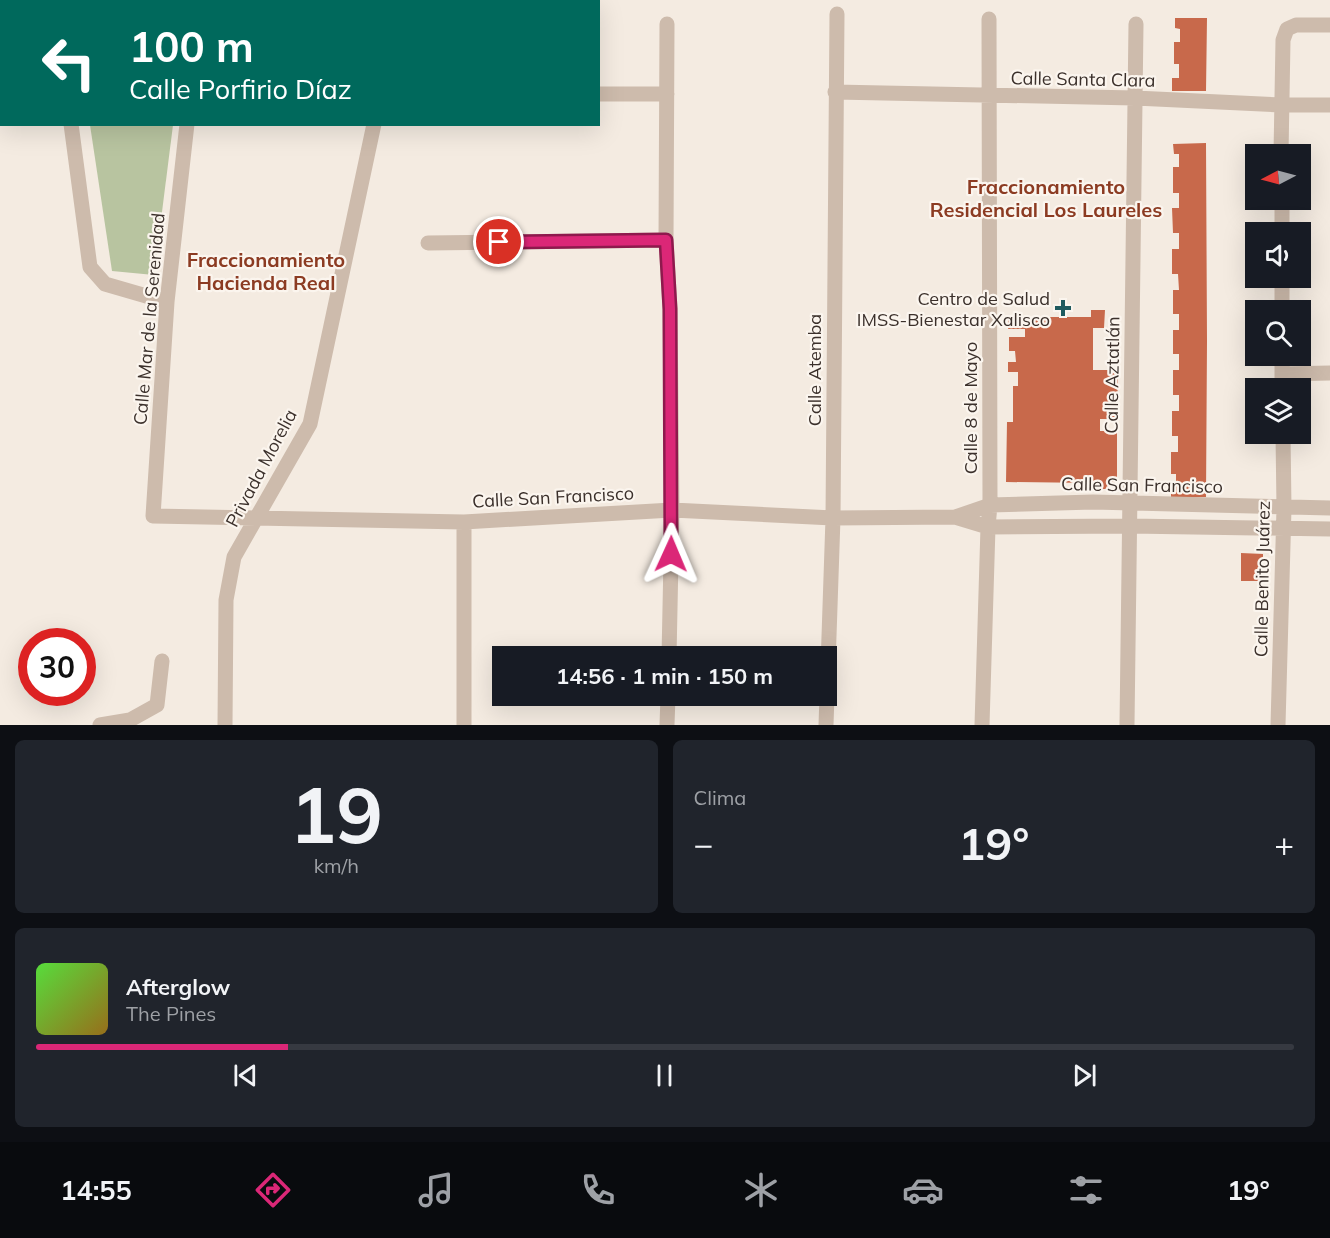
<!DOCTYPE html>
<html lang="es">
<meta charset="utf-8">
<style>
:root{--surface:#171b24;--page:#20242c;--text:#f1f3f6;--muted:#9ea1a6;--line:#363941;--accent:#db2777}
body{margin:0;font-family:Mulish,sans-serif;background:var(--page);color:var(--text);height:100vh;display:flex;flex-direction:column;font-size:22px;white-space:nowrap}
*{box-sizing:border-box;margin:0}
p{font-size:20px;color:var(--muted)}
.icon{flex:none;width:33px;height:33px;fill:none;stroke:currentColor;stroke-width:2;stroke-linecap:round;stroke-linejoin:round}
.map{position:relative;height:725px;overflow:hidden}
.sheet{display:flex;flex-direction:column;gap:15px;padding:15px;background:#0d0f14;flex:1}
.sheet>*{flex:none}
.banner{position:absolute;left:0px;top:0px;width:600px;height:126px;box-shadow:0 6px 24px #0002;background:#00695c;color:#fff;overflow:hidden}
.needle{width:39px;rotate:264deg}
.fabs{position:absolute;left:1245px;top:144px;display:grid;gap:12px}
.fabs a{display:grid;place-items:center;width:66px;height:66px;border-radius:0px;background:var(--surface);box-shadow:0 6px 24px #0002;font-size:30px}
.speed{position:absolute;left:18px;top:628px;display:flex;gap:12px;font-size:30px;font-weight:700;text-align:center}
.speed>*{display:grid;place-content:center;width:78px;height:78px;border-radius:50%;background:var(--surface);box-shadow:0 6px 24px #0002;line-height:1}
.speed .limit{border:9px solid #d22;background:#fff;color:#111}
.pin{position:absolute;display:grid;place-items:center;width:51px;height:51px;color:#fff;margin:-26px;border:3px solid #fff;border-radius:50%;box-shadow:0 2px 6px #0007}
.me{position:absolute;width:66px;margin:-33px;rotate:1deg;stroke-linejoin:round;filter:drop-shadow(0 0 4px #0008)}
.turn{display:flex;align-items:center;gap:21px;height:126px;padding:0 30px;font-size:27px}
.turn .icon{width:78px;height:78px;stroke-width:2.5}
.turn b{display:block;font-size:42px;line-height:51px}
.big{font-size:45px;font-weight:700;line-height:1.1}
.sheet .tile{flex:1;display:flex;flex-direction:column;justify-content:center;gap:9px;min-width:0;padding:0 21px;border-radius:9px;background:var(--page)}
.sheet .dial{align-items:center;gap:0}
.dial b{font-size:78px;line-height:1}
.song{display:flex;align-items:center;gap:18px}
.cover{width:72px;height:72px;border-radius:9px;background:linear-gradient(135deg,hsl(110 70% 55%),hsl(40 70% 35%))}
.played{height:6px;border-radius:3px;background:linear-gradient(90deg,var(--accent) 20%,var(--line) 20%)}
.keys{display:flex;justify-content:space-around;direction:ltr}
.heat{display:flex;justify-content:space-between;align-items:center;font-size:33px;direction:ltr}
.sheet .tiles{flex:1;display:grid;gap:15px;grid-template-columns:1fr 1fr}
.tile:last-child{grid-column:span 2}
.trip{position:absolute;left:492px;top:646px;width:345px;height:60px;border-radius:0px;background:var(--surface);box-shadow:0 6px 24px #0002;font-weight:700;line-height:60px;text-align:center}
.tab-bar{display:flex;height:96px;justify-content:space-around;align-items:center;background:#090b0e;color:var(--muted)}
.tab-bar .icon{width:42px;height:42px}
.tab-bar .selected{color:var(--accent)}
.tab-bar b{font-size:27px;color:var(--text)}
.map>svg:first-child{display:block}
.green{fill:#b8c4a0}
.building{fill:#c8694b}
.lines{fill:none;stroke-linecap:round;stroke-linejoin:round}
.minor{stroke:#cdbbac;stroke-width:15}
.route-casing{stroke:#8e194d;stroke-width:15}
.route{stroke:#db2777;stroke-width:10}
.poi-dot{fill:#1f5a5e;stroke:#fbf5ee;stroke-width:2}
.labels{text-anchor:middle;dominant-baseline:central;stroke-width:4.5;stroke-linejoin:round;paint-order:stroke}
.street-label{font-size:18px;fill:#3b302b;stroke:#fbf5ee}
.poi-label{font-size:18px;fill:#3b302b;stroke:#fbf5ee;text-anchor:end}
.neighbourhood-label{font-size:20px;font-weight:bold;fill:#8c3b22;stroke:#fbf5ee}
</style>
<div class="map">
<svg width="1330" height="725" viewBox="0 0 1330 725">
<rect width="100%" height="100%" fill="#f4ebe1"/>
<path class="green" d="M90,125h83l-19,150 -42,-4z"/>
<path class="building" d="M1175,18h32l-1,73h-34v-13h7v-14h-5v-22h6v-13l-5,-1z
M1206,143l1,198 -1,156 -35,1v-13h5v-11h-5v-22h7v-16h-6v-25h7v-16h-6v-25h6v-16h-6v-24h6v-16h-6v-24h6l-1,-16h-6v-25h7v-16h-6l-1,-25h7v-15h-6v-26h6v-13h-5l-1,-10z
M1091,310h14l-1,18h-11v42h25l-1,49h-17v12h17v58h-23v-6l-88,-1 1,-60h6v-36h5v-14h-10v-10h8l-1,-11h-6v-14h16v-8h-17v-12h83z
M1241,553l22,1v27h-22z"/>
<g class="lines">
<path class="minor" d="M55,0v2
M667,24l-1,216 4,69 2,201 -3,147
M835,92l300,6 146,7h49
M598,94h69
M71,124l19,143 15,17 62,18
M187,124l-20,178 -14,214 311,6 208,-12 161,8 122,-1 33,10 142,-1 200,3
M1281,154l2,-114 4,-11 9,-4h34
M1282,200v32
M428,243l238,-3
M1282,278v32
M1282,356v32
M1282,374l48,-1
M955,517l35,-12 103,-3 237,6
M100,725l30,-5 27,-15 5,-44
M225,725l1,-125 8,-43 76,-133 64,-300
M464,725v-203
M667,725l1,-29
M826,725l7,-207 4,-504
M982,725l6,-198 2,-22 -1,-486
M1127,725l9,-701
M1278,725l6,-217 -1,-74"/>
</g>
<g class="lines">
<g class="route-casing">
<path id="route" d="M499,242l167,-2 4,69 1,245"/>
</g>
<use href="#route" class="route"/>
</g>
<path class="poi-dot" d="M1060 299h6v6h6v6h-6v6h-6v-6h-6v-6h6z"/>
<g class="labels">
<g class="street-label">
<text transform="translate(1083 79) rotate(1)">Calle Santa Clara</text>
<text transform="translate(149 319) rotate(-85)">Calle Mar de la Serenidad</text>
<text transform="translate(814 370) rotate(-90)">Calle Atemba</text>
<text transform="translate(1112 375) rotate(-89)">Calle Aztatlán</text>
<text transform="translate(970 408) rotate(-90)">Calle 8 de Mayo</text>
<text transform="translate(261 468) rotate(-62)">Privada Morelia</text>
<text transform="translate(1142 485) rotate(1)">Calle San Francisco</text>
<text transform="translate(553 497) rotate(-3)">Calle San Francisco</text>
<text transform="translate(1262 579) rotate(-89)">Calle Benito Juárez</text>
</g>
<g class="poi-label">
<text x="1050" y="298">Centro de Salud<tspan x="1050" dy="21">IMSS-Bienestar Xalisco</tspan></text>
</g>
<g class="neighbourhood-label">
<text x="1046" y="186">Fraccionamiento<tspan x="1046" dy="23">Residencial Los Laureles</tspan></text>
<text x="266" y="259">Fraccionamiento<tspan x="266" dy="23">Hacienda Real</tspan></text>
</g>
</g>
</svg>
<div class="fabs">
<a><svg class="needle" viewBox="-14 -14 28 28"><path d="M0-13l5 13h-10z" fill="#e53935"/><path d="M0 13l5-13h-10z" fill="#9ea1a6"/></svg></a>
<a><svg class="icon" aria-label="sound" viewBox="0 0 24 24"><path d="M4 9h4l5-4v14l-5-4H4zM17 9q2 3 0 6"/></svg></a>
<a><svg class="icon" aria-label="search" viewBox="0 0 24 24"><circle cx="10" cy="10" r="6"/><path d="M15 15l6 6"/></svg></a>
<a><svg class="icon" aria-label="layers" viewBox="0 0 24 24"><path d="M12 4l9 5-9 5-9-5zM3 14l9 5 9-5"/></svg></a>
</div>
<div class="speed"><div class="limit">30</div></div>
<div class="pin" style="left:499px;top:242px;background:#d93025"><svg class="icon" aria-label="arrive" viewBox="0 0 24 24"><path d="M6 21V4h12l-3 4 3 4H6"/></svg></div>
<svg class="me" style="left:671px;top:554px" viewBox="-20 -20 40 40"><path d="M0-17L14 15 0 8-14 15z" fill="#db2777" stroke="#fff" stroke-width="4"/></svg>
<div class="trip">14:56 · 1 min · 150 m</div>
<div class="banner">
<div class="turn"><svg class="icon" aria-label="left" viewBox="0 0 24 24"><path d="M17 20v-9H6M10 6l-5 5 5 5"/></svg><div><b>100 m</b>Calle Porfirio Díaz</div></div>
</div>
</div>
<section class="sheet">
<div class="tiles">
<div class="tile dial"><b>19</b><p>km/h</p></div>
<div class="tile"><p>Clima</p>
<div class="heat"><a>−</a><b class="big">19°</b><a>+</a></div>
</div>
<div class="tile">
<div class="song"><i class="cover"></i><div><b>Afterglow</b><p>The Pines</p></div></div>
<div class="played"></div>
<div class="keys"><svg class="icon" aria-label="previous" viewBox="0 0 24 24"><path d="M18 5L8 12l10 7zM5 5v14"/></svg><svg class="icon" aria-label="pause" viewBox="0 0 24 24"><path d="M8 5v14M16 5v14"/></svg><svg class="icon" aria-label="next" viewBox="0 0 24 24"><path d="M6 5l10 7-10 7zM19 5v14"/></svg></div>
</div>
</div>
</section>
<nav class="tab-bar">
<b>14:55</b>
<svg class="icon selected" aria-label="directions" viewBox="0 0 24 24"><path d="M12 3l9 9-9 9-9-9zM9 14v-3h6M13 9l2 2-2 2"/></svg>
<svg class="icon" aria-label="music" viewBox="0 0 24 24"><path d="M9 18V5l10-2v13"/><circle cx="6" cy="18" r="3"/><circle cx="16" cy="16" r="3"/></svg>
<svg class="icon" aria-label="phone" viewBox="0 0 24 24"><path d="M5 4h4l2 5-3 2q2 4 5 5l2-3 5 2v4C11 20 4 13 5 4z"/></svg>
<svg class="icon" aria-label="climate" viewBox="0 0 24 24"><path d="M12 3v18M4 7l16 10M4 17L20 7"/></svg>
<svg class="icon" aria-label="car" viewBox="0 0 24 24"><path d="M5 17H2v-5l4-1 3-4h7l3 4 3 1v5h-3M9 17h6M6 11h13"/><circle cx="7" cy="17" r="2"/><circle cx="17" cy="17" r="2"/></svg>
<svg class="icon" aria-label="filters" viewBox="0 0 24 24"><path d="M4 7h16M4 17h16"/><circle cx="9" cy="7" r="2"/><circle cx="15" cy="17" r="2"/></svg>
<b>19°</b>
</nav>
